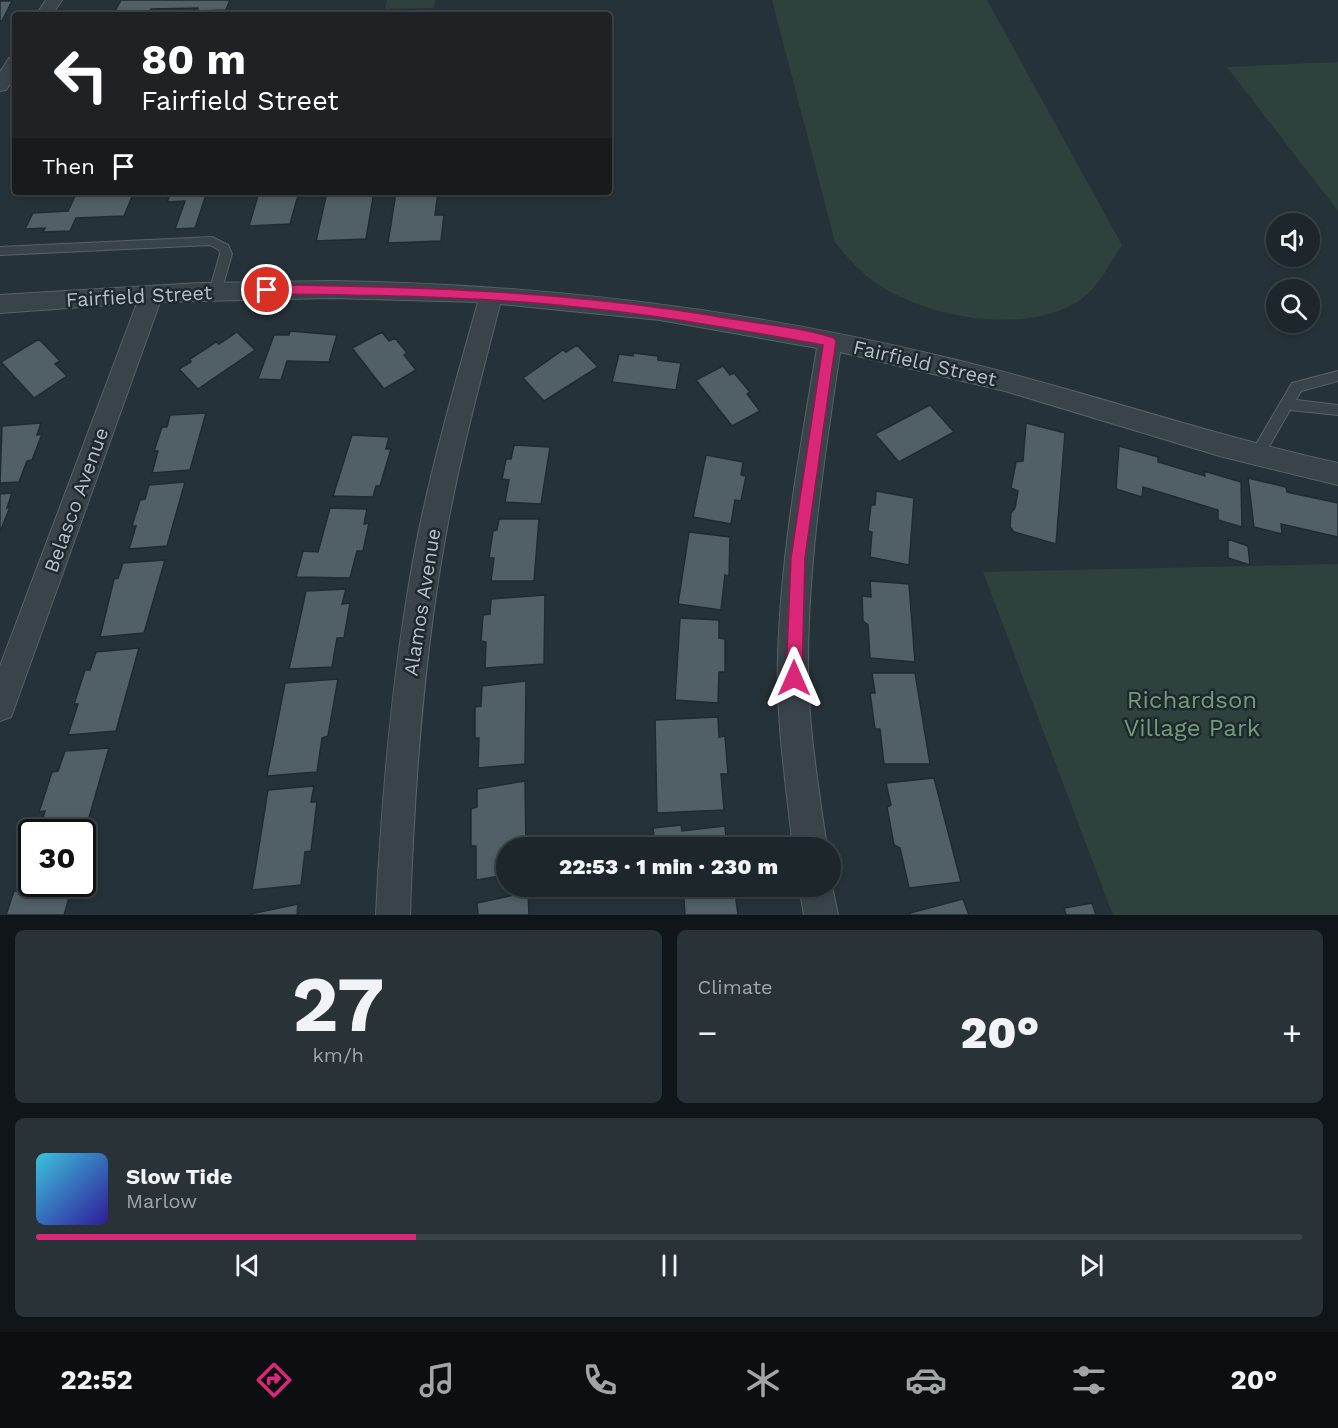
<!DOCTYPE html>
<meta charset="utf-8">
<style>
:root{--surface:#1c262b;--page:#293237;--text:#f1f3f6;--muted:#a0a5a9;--line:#3a4347;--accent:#db2777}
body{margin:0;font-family:"Work Sans",sans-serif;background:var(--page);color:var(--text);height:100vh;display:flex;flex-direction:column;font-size:22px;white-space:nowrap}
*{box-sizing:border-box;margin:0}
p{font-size:20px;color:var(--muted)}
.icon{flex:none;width:33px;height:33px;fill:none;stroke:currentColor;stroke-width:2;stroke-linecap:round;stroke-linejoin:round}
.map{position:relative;height:915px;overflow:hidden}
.details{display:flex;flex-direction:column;gap:15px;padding:15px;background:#0f1518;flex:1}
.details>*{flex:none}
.banner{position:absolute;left:12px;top:12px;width:600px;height:183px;border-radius:6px;box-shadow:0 3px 9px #0003,0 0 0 2px var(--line);background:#202124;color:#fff;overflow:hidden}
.controls{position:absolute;left:1266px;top:213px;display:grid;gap:12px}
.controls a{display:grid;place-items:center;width:54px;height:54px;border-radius:50%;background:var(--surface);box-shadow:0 3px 9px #0003,0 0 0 2px var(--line);font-size:30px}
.speed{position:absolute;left:18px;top:819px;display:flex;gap:12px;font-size:30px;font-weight:700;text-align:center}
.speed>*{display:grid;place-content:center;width:78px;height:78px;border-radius:50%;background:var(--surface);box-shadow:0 3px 9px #0003,0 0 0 2px var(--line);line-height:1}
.speed .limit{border:3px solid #111;border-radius:9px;background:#fff;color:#111}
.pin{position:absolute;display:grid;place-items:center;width:51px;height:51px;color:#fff;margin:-26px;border:3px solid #fff;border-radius:50%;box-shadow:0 2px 6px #0007}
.me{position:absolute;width:66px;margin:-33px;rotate:0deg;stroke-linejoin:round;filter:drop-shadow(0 0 4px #0008)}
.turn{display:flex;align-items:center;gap:21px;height:126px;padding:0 30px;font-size:27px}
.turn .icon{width:78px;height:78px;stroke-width:2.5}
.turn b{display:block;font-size:42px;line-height:51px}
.then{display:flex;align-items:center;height:57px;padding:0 30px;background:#0003;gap:12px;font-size:22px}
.big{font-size:45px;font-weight:800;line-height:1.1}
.details .tile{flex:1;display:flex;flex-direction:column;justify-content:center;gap:9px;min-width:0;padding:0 21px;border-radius:9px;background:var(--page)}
.details .dial{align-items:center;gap:0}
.dial b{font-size:78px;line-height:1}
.song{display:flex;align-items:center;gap:18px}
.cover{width:72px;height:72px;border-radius:9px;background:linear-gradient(135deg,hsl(190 70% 55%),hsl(250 70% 35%))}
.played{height:6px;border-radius:3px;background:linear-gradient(90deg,var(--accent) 30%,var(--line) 30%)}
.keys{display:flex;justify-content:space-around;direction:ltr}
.heat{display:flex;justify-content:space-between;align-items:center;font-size:33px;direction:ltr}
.details .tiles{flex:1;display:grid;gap:15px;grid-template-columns:1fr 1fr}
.tile:last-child{grid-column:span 2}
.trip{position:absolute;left:496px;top:837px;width:345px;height:60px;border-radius:30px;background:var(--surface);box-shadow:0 3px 9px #0003,0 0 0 2px var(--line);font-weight:800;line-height:60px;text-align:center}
.dock{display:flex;height:96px;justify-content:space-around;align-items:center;background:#0b0f11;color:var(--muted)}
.dock .icon{width:42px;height:42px}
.dock .current{color:var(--accent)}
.dock b{font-size:27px;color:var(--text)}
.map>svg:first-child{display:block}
.green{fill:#2e413d}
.building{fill:#515f67;stroke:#202b31;stroke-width:1.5}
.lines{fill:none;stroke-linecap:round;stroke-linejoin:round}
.lane-casing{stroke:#576268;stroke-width:2}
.street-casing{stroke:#576268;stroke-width:2}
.lane{fill:#39444a;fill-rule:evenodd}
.street{fill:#39444a;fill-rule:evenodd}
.route{fill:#db2777;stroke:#8e194d;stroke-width:1.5}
.labels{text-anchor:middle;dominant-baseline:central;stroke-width:5;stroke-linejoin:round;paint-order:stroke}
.street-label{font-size:20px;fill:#b5bfc5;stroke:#1e292f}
.near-park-label{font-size:24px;fill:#769976;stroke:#1e292f}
</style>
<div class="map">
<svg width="1338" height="915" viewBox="0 0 1338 915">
<rect width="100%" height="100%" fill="#263239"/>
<path class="green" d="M387,0h48l-1,8 -49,1z
M772,0h215l135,245c-13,20 -25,45 -45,57 -55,34 -154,15 -204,-21 -15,-11 -27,-25 -38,-39z
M1338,62v149l-111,-144z
M1338,564v351h-225l-130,-343z"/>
<path class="building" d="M121,0h109l-4,10 -29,1 1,-3 -47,1 -2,6h-36z
M0,1h12l-10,20h-2z
M77,192h57l-10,24 -48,2 -6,13 -27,1 2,-4 -20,1 8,-16 35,-2z
M171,192h36l-12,36 -20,1 10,-28 -18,1z
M259,192h40l-9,32 -41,2z
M327,192h47l-8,47 -50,2z
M396,192h42l-3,23h9l-3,26 -53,2z
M290,331l47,4 -8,27 -42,-1 -6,19 -23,-1 16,-44h15z
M237,332l18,18 -57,39 -19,-20 12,-7 -1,-3 26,-17 3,2z
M382,332l7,9 6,-3 12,15 -3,2 12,15 -32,19 -32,-41z
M39,339l21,22 -5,3 12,12 -33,22 -33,-36z
M577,345l21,22 -54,34 -21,-23 40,-28 3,2z
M633,353l25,3v4l23,3 -5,27 -64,-8 7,-28 14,2z
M723,366l7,9 4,-2 16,19 -3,2 13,17 -28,15 -36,-46z
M930,405l24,27 -55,30 -24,-28z
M206,413l-16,57 -38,3 6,-22h-4l8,-24h5l3,-12z
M41,423l-4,12 5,-1 -10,26 -5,1 -8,21 -19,1 2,-57z
M1026,423l39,10 -9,111 -42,-12 -4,-5 1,-14 4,-5 3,-17 -7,-3 5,-26 7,-1z
M352,435l37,2 -3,12h5l-11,37h-4l-3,11 -40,-1z
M514,445l36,2 -9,57 -36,-2 4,-22 -7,-1 4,-20h5z
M1119,446l39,11v5l47,14 -1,-5 37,11 1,45 -24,-7v-10l-75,-23 -1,10 -26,-8z
M706,455l37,7 -2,13 5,1 -5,25 -6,-1 -4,24 -38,-7z
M1248,478l38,9 1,5 51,11v-3v37l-57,-13 1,10 -28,-7z
M185,482l-18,64 -38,3 7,-23h-4l8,-26 5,-1 4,-14z
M876,491l38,7 -5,67 -39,-8 2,-25 -4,-1 3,-26h4z
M12,493l-5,15 3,-1 -10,25v-38z
M330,508l37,1 -3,15 5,-1 -6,28h-6l-7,27 -54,-1 7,-26 15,1z
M499,519h40l-5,62h-43l3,-23h-5l4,-27 4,-1z
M689,532l41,5 -1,39 -4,-1 -4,35 -43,-6z
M1228,539l20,7 2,19 -22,-7z
M165,560l-21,73 -44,4 14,-58 4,-1 5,-15z
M870,581l39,3 6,78 -45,-4 -2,-33 -5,-4 -1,-25 9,1z
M346,589l-4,15 8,-1 -6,35h-7l-5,29 -43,2 17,-78z
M545,595l-1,69 -59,4 1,-26 -5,-1 2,-26 7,-1 1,-15z
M680,618l39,2v18l6,1v33h-6l-1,31 -43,-3z
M139,648l-23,83 -48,4 10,-31h-4l11,-34h5l6,-18z
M872,673h43l15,91h-46l-4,-35h-5l-5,-36h5z
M338,679l-10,57 -6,2 -5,34 -50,4 18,-93z
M526,681l-1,83 -47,4 1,-30h-4v-31l6,-1 1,-20z
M718,717l1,20 6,-1 3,38h-7l3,36 -67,3 -2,-93z
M109,748l-27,94v-10h-43l6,-21 -6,1 13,-40 6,-1 7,-20z
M934,778l27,104 -52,6 -9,-40 -6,-3 -7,-38 4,-2 -5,-22z
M525,781l1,67h-19v27l-31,5v-34h-5v-37l6,-2v-18z
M314,786l-3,16h6l-6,49 -6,1 -4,33 -49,5 16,-100z
M681,825l1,6 43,-5 2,21 7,1h-79l-2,-20z
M32,863v21h41l-9,31h-58l8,-24h5l8,-27z
M683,886h56l1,5 -5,1 3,23h-53z
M528,892l1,23h-51l-1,-12z
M963,899l6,16h-59v-2z
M1092,903l4,12h-30l-2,-7z
M298,904l-1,11h-47v-1z"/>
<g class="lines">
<g class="lane-casing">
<path id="lane" d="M212,237l16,8 4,9 -11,38 -6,4 -6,-4 11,-38 -1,-4 -9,-5 -210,10v-8z
M1338,371v10l-37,10 -5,9 42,5v10l-48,-5 -28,49 -5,2 -5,-2 -2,-4 2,-4 40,-68z"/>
</g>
<g class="street-casing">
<path id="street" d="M46,0h16l-10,15h-16z
M15,57v19l-9,14 -6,1v-19l9,-14z
M331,281c209,3 410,27 613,76 133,31 261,77 394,106v22l-115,-28 -218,-66 -165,-39c-15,101 -31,202 -32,305 -1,64 10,127 19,191h-34c-7,-64 -17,-128 -15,-192 3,-104 22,-206 39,-308l-157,-28 -160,-16c-20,78 -41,156 -55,235 -22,124 -31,250 -35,376h-34c6,-126 17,-251 41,-375 16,-80 39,-159 61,-238l-147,-4 -171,4 -145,404 -4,11 -11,4v-55l137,-363 -137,10v-18l199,-12z
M831,881l7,34h-34l-5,-29h32z"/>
</g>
<use href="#lane" class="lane"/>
<use href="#street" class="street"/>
</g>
<path class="route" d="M267,285c154,1 308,7 459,33 35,6 74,9 108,20l2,3 -31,217 -3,120 -3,5 -5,3 -6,-3 -2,-5 5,-120 32,-213c-82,-15 -164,-30 -247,-38 -103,-11 -206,-12 -309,-13l-6,-4z"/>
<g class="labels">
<g class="street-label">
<text transform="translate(139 296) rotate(-3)">Fairfield Street</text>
<text transform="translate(925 363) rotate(13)">Fairfield Street</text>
<text transform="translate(76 500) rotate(-70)">Belasco Avenue</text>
<text transform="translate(422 602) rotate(-81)">Alamos Avenue</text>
</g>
<g class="near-park-label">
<text x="1192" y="700">Richardson<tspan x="1192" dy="28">Village Park</tspan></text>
</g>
</g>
</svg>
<div class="controls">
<a><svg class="icon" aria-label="sound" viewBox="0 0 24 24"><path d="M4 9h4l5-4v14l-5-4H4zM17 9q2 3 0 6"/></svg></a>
<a><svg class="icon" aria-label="search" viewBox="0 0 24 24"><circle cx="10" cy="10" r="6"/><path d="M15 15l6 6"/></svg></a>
</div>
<div class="speed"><div class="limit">30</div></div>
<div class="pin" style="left:267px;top:290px;background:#d93025"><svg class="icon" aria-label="arrive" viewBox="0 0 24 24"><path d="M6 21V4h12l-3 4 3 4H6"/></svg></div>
<svg class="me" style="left:794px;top:678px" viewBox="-20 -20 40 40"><path d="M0-17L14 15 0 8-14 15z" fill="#db2777" stroke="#fff" stroke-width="4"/></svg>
<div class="trip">22:53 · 1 min · 230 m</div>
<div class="banner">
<div class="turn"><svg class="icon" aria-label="left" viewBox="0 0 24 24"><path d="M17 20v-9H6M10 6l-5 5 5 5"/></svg><div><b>80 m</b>Fairfield Street</div></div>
<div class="then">Then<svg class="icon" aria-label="arrive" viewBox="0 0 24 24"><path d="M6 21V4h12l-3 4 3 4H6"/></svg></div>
</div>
</div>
<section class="details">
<div class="tiles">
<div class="tile dial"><b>27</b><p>km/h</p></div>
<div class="tile"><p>Climate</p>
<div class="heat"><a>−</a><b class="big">20°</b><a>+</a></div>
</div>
<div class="tile">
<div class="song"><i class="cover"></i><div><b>Slow Tide</b><p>Marlow</p></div></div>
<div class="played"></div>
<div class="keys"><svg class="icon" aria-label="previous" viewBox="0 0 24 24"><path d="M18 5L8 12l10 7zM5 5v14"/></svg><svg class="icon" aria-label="pause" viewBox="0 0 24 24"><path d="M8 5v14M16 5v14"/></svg><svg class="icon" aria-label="next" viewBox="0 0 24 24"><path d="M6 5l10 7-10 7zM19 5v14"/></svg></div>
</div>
</div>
</section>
<nav class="dock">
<b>22:52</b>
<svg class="icon current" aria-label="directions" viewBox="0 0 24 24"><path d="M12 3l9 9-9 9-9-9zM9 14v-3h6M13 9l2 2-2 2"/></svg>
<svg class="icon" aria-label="music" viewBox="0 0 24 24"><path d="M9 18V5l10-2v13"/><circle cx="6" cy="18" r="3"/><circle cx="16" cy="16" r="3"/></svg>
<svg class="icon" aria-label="phone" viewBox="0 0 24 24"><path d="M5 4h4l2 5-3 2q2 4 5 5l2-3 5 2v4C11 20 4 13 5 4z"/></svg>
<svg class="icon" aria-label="climate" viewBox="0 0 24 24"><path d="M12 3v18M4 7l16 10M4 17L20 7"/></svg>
<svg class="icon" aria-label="car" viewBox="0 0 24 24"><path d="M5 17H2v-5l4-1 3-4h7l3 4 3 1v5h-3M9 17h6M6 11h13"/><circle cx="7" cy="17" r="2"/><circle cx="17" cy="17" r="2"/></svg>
<svg class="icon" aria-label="filters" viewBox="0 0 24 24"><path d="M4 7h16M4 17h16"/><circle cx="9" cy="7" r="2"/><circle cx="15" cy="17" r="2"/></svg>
<b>20°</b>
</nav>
